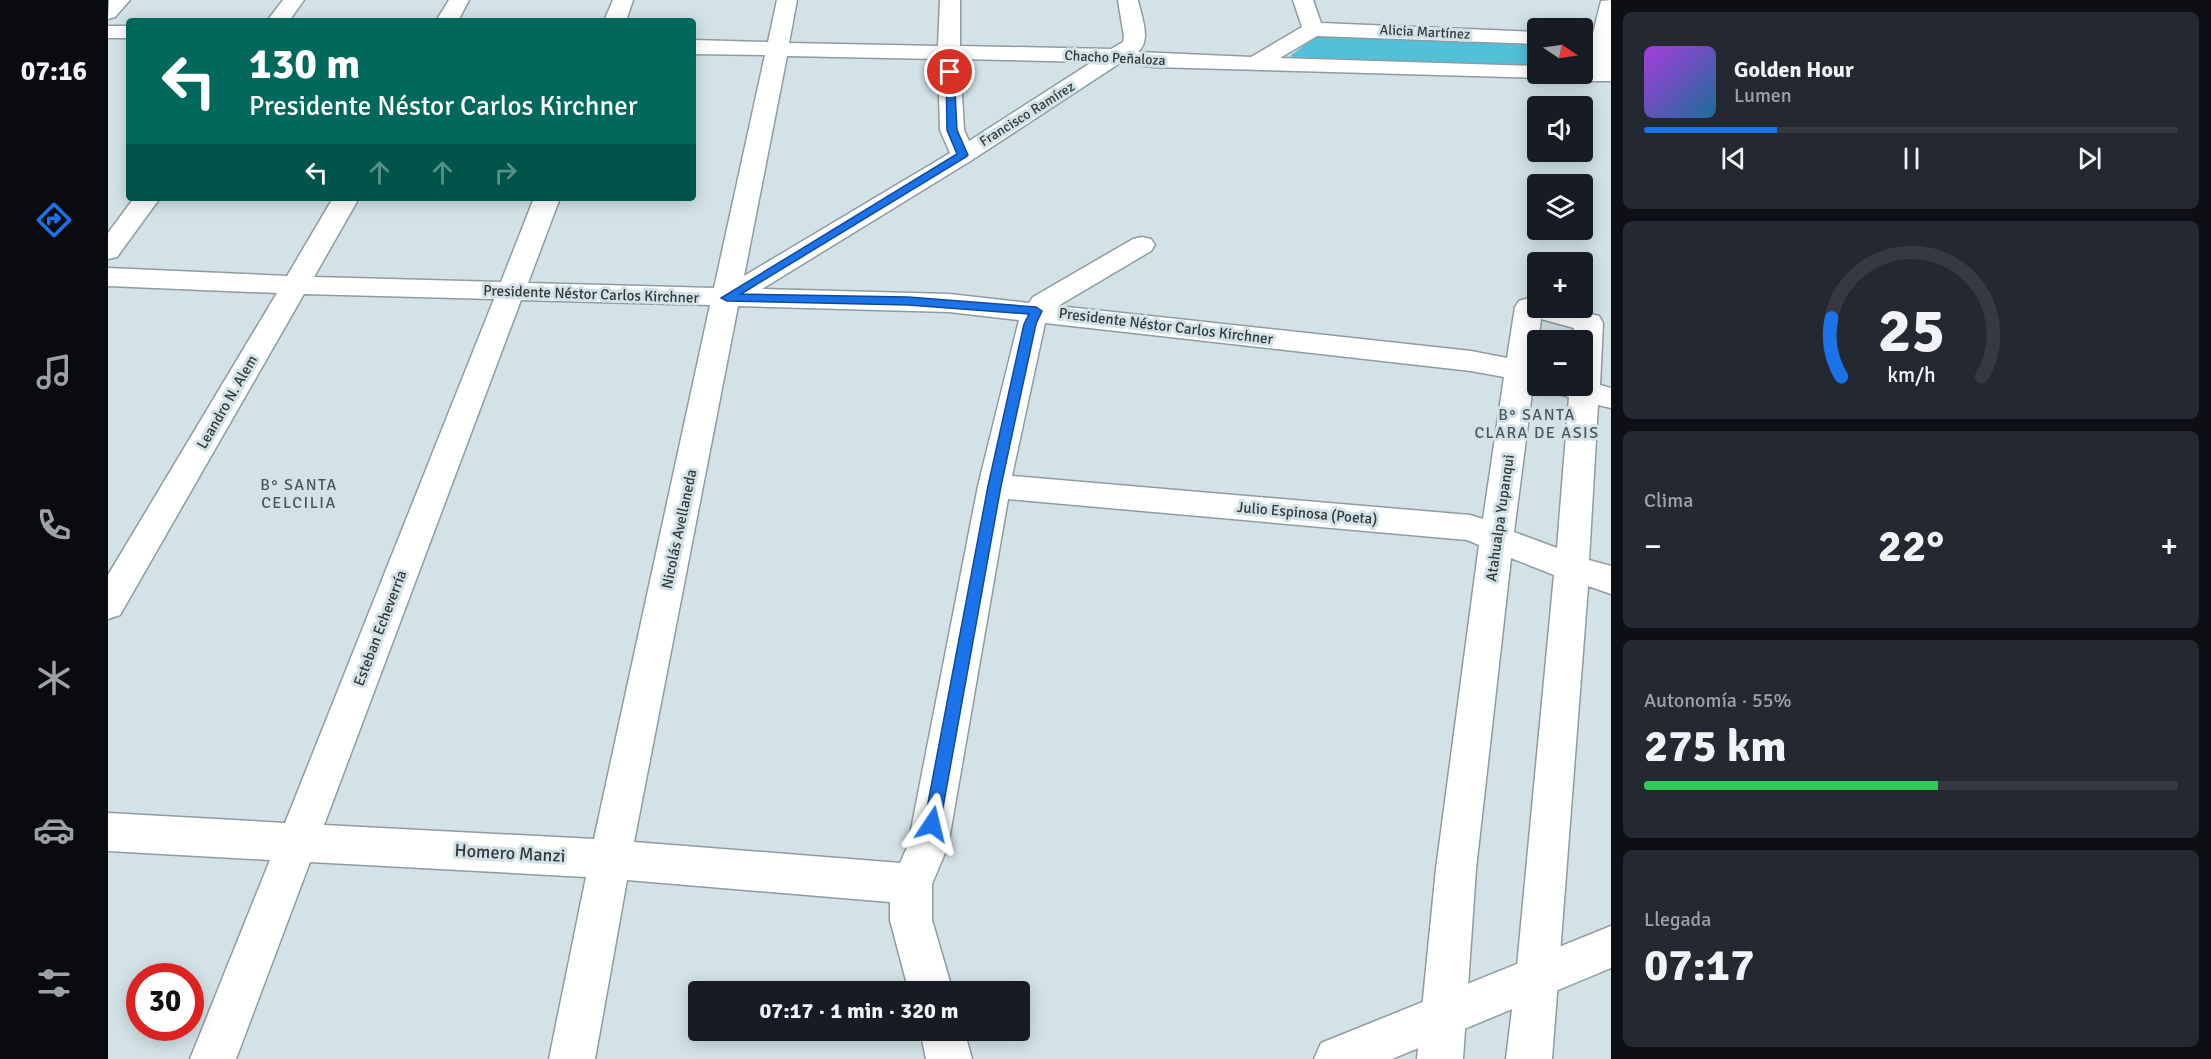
<!DOCTYPE html>
<html lang="es">
<meta charset="utf-8">
<style>
:root{--surface:#171b24;--page:#242831;--text:#f1f3f6;--muted:#9ea1a6;--line:#363941;--accent:#1a73e8}
body{margin:0;font-family:Signika,sans-serif;background:var(--page);color:var(--text);height:100vh;display:flex;flex-direction:column;font-size:22px;white-space:nowrap}
*{box-sizing:border-box;margin:0}
p{font-size:20px;color:var(--muted)}
.icon{flex:none;width:33px;height:33px;fill:none;stroke:currentColor;stroke-width:2;stroke-linecap:round;stroke-linejoin:round}
.map{position:relative;flex:1;overflow:hidden}
.sheet{display:flex;flex-direction:column;gap:12px;padding:12px;background:#0d0f14;width:600px}
.sheet>*{flex:none}
.hud{position:absolute;left:18px;top:18px;width:570px;height:183px;border-radius:6px;box-shadow:0 3px 15px #0003;background:#00695c;color:#fff;overflow:hidden}
.needle{width:39px;rotate:103deg}
.tools{position:absolute;left:1419px;top:18px;display:grid;gap:12px}
.tools a{display:grid;place-items:center;width:66px;height:66px;border-radius:6px;background:var(--surface);box-shadow:0 3px 15px #0003;font-size:30px}
.speed{position:absolute;left:18px;top:963px;display:flex;gap:12px;font-size:30px;font-weight:700;text-align:center}
.speed>*{display:grid;place-content:center;width:78px;height:78px;border-radius:50%;background:var(--surface);box-shadow:0 3px 15px #0003;line-height:1}
.speed .limit{border:9px solid #d22;background:#fff;color:#111}
.pin{position:absolute;display:grid;place-items:center;width:51px;height:51px;color:#fff;margin:-26px;border:3px solid #fff;border-radius:50%;box-shadow:0 2px 6px #0007}
.me{position:absolute;width:66px;margin:-33px;rotate:10deg;stroke-linejoin:round;filter:drop-shadow(0 0 4px #0008)}
.turn{display:flex;align-items:center;gap:21px;height:126px;padding:0 24px;font-size:27px}
.turn .icon{width:78px;height:78px;stroke-width:2.5}
.turn b{display:block;font-size:42px;line-height:51px}
.lanes{display:flex;align-items:center;height:57px;padding:0 24px;background:#0003;justify-content:center;gap:30px;direction:ltr}
.lanes .off{opacity:.35}
.big{font-size:45px;font-weight:700;line-height:1.1}
.sheet .widget{flex:1;display:flex;flex-direction:column;justify-content:center;gap:9px;min-width:0;padding:0 21px;border-radius:9px;background:var(--page)}
.sheet .dial{align-items:center;gap:0}
.dial svg{height:156px;overflow:visible;fill:none;stroke:var(--line);stroke-width:7;stroke-linecap:round;text-anchor:middle}
.dial text{fill:var(--text);stroke:none}
.song{display:flex;align-items:center;gap:18px}
.cover{width:72px;height:72px;border-radius:9px;background:linear-gradient(135deg,hsl(280 70% 55%),hsl(200 70% 35%))}
.played{height:6px;border-radius:3px;background:linear-gradient(90deg,var(--accent) 25%,var(--line) 25%)}
.keys{display:flex;justify-content:space-around;direction:ltr}
.heat{display:flex;justify-content:space-between;align-items:center;font-size:33px;direction:ltr}
.charge{height:9px;border-radius:4px;background:linear-gradient(90deg,#34c759 55%,var(--line) 0)}
.trip{position:absolute;left:580px;top:981px;width:342px;height:60px;border-radius:6px;background:var(--surface);box-shadow:0 3px 15px #0003;font-weight:700;line-height:60px;text-align:center}
main{display:flex;flex:1;min-height:0}
.dock{display:flex;flex-direction:column;width:108px;justify-content:space-around;align-items:center;background:#090b0e;color:var(--muted)}
.dock .icon{width:42px;height:42px}
.dock .on{color:var(--accent)}
.dock b{font-size:27px;color:var(--text)}
.map>svg:first-child{display:block}
.green{fill:#53c0d9}
.lines{fill:none;stroke-linecap:round;stroke-linejoin:round}
.minor-casing{stroke:#8e9ca0;stroke-width:3}
.major-casing{stroke:#8e9ca0;stroke-width:3}
.minor{fill:#fff;fill-rule:evenodd}
.major{fill:#fff;fill-rule:evenodd}
.route{fill:#1a73e8;stroke:#114b97;stroke-width:1.5}
.labels{text-anchor:middle;dominant-baseline:central;stroke-width:6;stroke-linejoin:round;paint-order:stroke}
.far-street-label{font-size:14px;fill:#343a3c;stroke:#d2e2e6}
.street-label{font-size:15px;fill:#343a3c;stroke:#d2e2e6}
.neighbourhood-label{font-size:16px;letter-spacing:1.5px;fill:#4a575a;stroke:#d2e2e6}
.near-street-label{font-size:18px;fill:#343a3c;stroke:#d2e2e6}
</style>
<main>
<nav class="dock">
<b>07:16</b>
<svg class="icon on" aria-label="directions" viewBox="0 0 24 24"><path d="M12 3l9 9-9 9-9-9zM9 14v-3h6M13 9l2 2-2 2"/></svg>
<svg class="icon" aria-label="music" viewBox="0 0 24 24"><path d="M9 18V5l10-2v13"/><circle cx="6" cy="18" r="3"/><circle cx="16" cy="16" r="3"/></svg>
<svg class="icon" aria-label="phone" viewBox="0 0 24 24"><path d="M5 4h4l2 5-3 2q2 4 5 5l2-3 5 2v4C11 20 4 13 5 4z"/></svg>
<svg class="icon" aria-label="climate" viewBox="0 0 24 24"><path d="M12 3v18M4 7l16 10M4 17L20 7"/></svg>
<svg class="icon" aria-label="car" viewBox="0 0 24 24"><path d="M5 17H2v-5l4-1 3-4h7l3 4 3 1v5h-3M9 17h6M6 11h13"/><circle cx="7" cy="17" r="2"/><circle cx="17" cy="17" r="2"/></svg>
<svg class="icon" aria-label="filters" viewBox="0 0 24 24"><path d="M4 7h16M4 17h16"/><circle cx="9" cy="7" r="2"/><circle cx="15" cy="17" r="2"/></svg>
</nav>
<div class="map">
<svg width="1503" height="1059" viewBox="0 0 1503 1059">
<rect width="100%" height="100%" fill="#d2e2e6"/>
<path class="green" d="M1223,33l207,11 -1,23 -239,-8 -8,-3 25,-19z"/>
<g class="lines">
<g class="minor-casing">
<path id="minor" d="M175,0h21l-15,21h-22z
M341,0h20l-11,21h-22z
M505,0h20l-7,21h-22z
M669,0h20l-8,43 149,3 2,-46h20v46l151,3 12,-7 1,-5 -6,-37h20c3,16 14,40 0,52l113,5 51,-30 -9,-27h20l8,23 217,9v12l-221,-8 -37,22 258,8v8h44v-7h10l-2,-22 11,-44 10,-1v81h-60l-8,-3 -390,-11 -33,-4 -148,97 -210,129 187,5 80,9 4,-6 100,-58 9,-2 9,2 4,6 -4,6 -93,55 413,45 36,7 8,-51 4,-6 10,-3 9,2v8h27l34,8 4,7 -3,62 11,3v20l-13,-3 -9,155 22,6v28l-23,-8 -36,473h-46l10,-82 38,-402 -43,-17 -35,311 -13,190h-46l19,-190 43,-324 -12,-5 -459,-41 -60,347 -16,38v36l21,72h-44l-19,-72v-18l-263,-22 -32,179h-46l37,-182 -276,-15 -74,197h-46l80,-199 -162,-9v-38l177,10 209,-524 -190,-5 -184,321 -12,4v-44l169,-282 -169,-7v-18l179,8 46,-78h26l-45,79 187,5 33,-84h26l-32,85 186,5 51,-233 -72,-1v-14l75,2zM679,56l151,3 2,71 10,23 -206,123zM852,59l132,3 -123,79 -5,-11zM413,300l189,5 -116,534 -270,-14zM630,306l211,6 70,8 -41,166 -70,359 -8,18 -266,-21zM1433,319l33,9 -1,12h9v46h-33l5,7 15,4 -12,151 -43,-16 19,-147 7,1h-2v-21h-3zM937,323l426,48 33,6 -21,142 -13,-4 -458,-39z
M0,26h21v12h-21z
M26,198h26l-43,59 -9,2v-26z
M812,1030h44l8,29h-46z"/>
</g>
<g class="major-casing">
<path id="major" d="M22,0l-15,17 -7,2 1,-19z
M1503,926v42l-219,91h-78l7,-16z"/>
</g>
<use href="#minor" class="minor"/>
<use href="#major" class="major"/>
</g>
<path class="route" d="M838,70l8,2 3,58 11,25 -2,2 -225,137 167,3 128,10 6,4 -6,13 -35,162 -61,338 -2,5 -6,2 -6,-2 -2,-5 64,-338 36,-162 5,-10 -121,-9 -181,-4 -6,-3 236,-144 -10,-24z"/>
<g class="labels">
<g class="far-street-label">
<text transform="translate(1317 32) rotate(3)">Alicia Martínez</text>
<text transform="translate(1007 58) rotate(3)">Chacho Peñaloza</text>
<text transform="translate(919 114) rotate(-32)">Francisco Ramírez</text>
</g>
<g class="street-label">
<text transform="translate(483 294) rotate(2)">Presidente Néstor Carlos Kirchner</text>
<text transform="translate(1058 326) rotate(7)">Presidente Néstor Carlos Kirchner</text>
<text transform="translate(119 402) rotate(-60)">Leandro N. Alem</text>
<text transform="translate(1199 513) rotate(5)">Julio Espinosa (Poeta)</text>
<text transform="translate(1392 518) rotate(-82)">Atahualpa Yupanqui</text>
<text transform="translate(571 529) rotate(-78)">Nicolás Avellaneda</text>
<text transform="translate(272 628) rotate(-69)">Esteban Echeverría</text>
</g>
<g class="neighbourhood-label">
<text x="1429" y="415">B° SANTA<tspan x="1429" dy="18">CLARA DE ASIS</tspan></text>
<text x="191" y="485">B° SANTA<tspan x="191" dy="18">CELCILIA</tspan></text>
</g>
<g class="near-street-label">
<text transform="translate(402 853) rotate(3)">Homero Manzi</text>
</g>
</g>
</svg>
<div class="tools">
<a><svg class="needle" viewBox="-14 -14 28 28"><path d="M0-13l5 13h-10z" fill="#e53935"/><path d="M0 13l5-13h-10z" fill="#9ea1a6"/></svg></a>
<a><svg class="icon" aria-label="sound" viewBox="0 0 24 24"><path d="M4 9h4l5-4v14l-5-4H4zM17 9q2 3 0 6"/></svg></a>
<a><svg class="icon" aria-label="layers" viewBox="0 0 24 24"><path d="M12 4l9 5-9 5-9-5zM3 14l9 5 9-5"/></svg></a>
<a>+</a>
<a>−</a>
</div>
<div class="speed"><div class="limit">30</div></div>
<div class="pin" style="left:842px;top:72px;background:#d93025"><svg class="icon" aria-label="arrive" viewBox="0 0 24 24"><path d="M6 21V4h12l-3 4 3 4H6"/></svg></div>
<svg class="me" style="left:824px;top:824px" viewBox="-20 -20 40 40"><path d="M0-17L14 15 0 8-14 15z" fill="#1a73e8" stroke="#fff" stroke-width="4"/></svg>
<div class="trip">07:17 · 1 min · 320 m</div>
<div class="hud">
<div class="turn"><svg class="icon" aria-label="left" viewBox="0 0 24 24"><path d="M17 20v-9H6M10 6l-5 5 5 5"/></svg><div><b>130 m</b>Presidente Néstor Carlos Kirchner</div></div>
<div class="lanes"><svg class="icon" aria-label="left" viewBox="0 0 24 24"><path d="M17 20v-9H6M10 6l-5 5 5 5"/></svg><svg class="icon off" aria-label="ahead" viewBox="0 0 24 24"><path d="M12 20V5M6 11l6-6 6 6"/></svg><svg class="icon off" aria-label="ahead" viewBox="0 0 24 24"><path d="M12 20V5M6 11l6-6 6 6"/></svg><svg class="icon off" aria-label="right" viewBox="0 0 24 24"><path d="M7 20v-9h11M14 6l5 5-5 5"/></svg></div>
</div>
</div>
<section class="sheet">
<div class="widget">
<div class="song"><i class="cover"></i><div><b>Golden Hour</b><p>Lumen</p></div></div>
<div class="played"></div>
<div class="keys"><svg class="icon" aria-label="previous" viewBox="0 0 24 24"><path d="M18 5L8 12l10 7zM5 5v14"/></svg><svg class="icon" aria-label="pause" viewBox="0 0 24 24"><path d="M8 5v14M16 5v14"/></svg><svg class="icon" aria-label="next" viewBox="0 0 24 24"><path d="M6 5l10 7-10 7zM19 5v14"/></svg></div>
</div>
<div class="widget dial"><svg viewBox="0 0 100 80">
<path d="M14 69A42 42 0 1 1 86 69"/>
<path d="M14 69A42 42 0 0 1 9 39" stroke="#1a73e8"/>
<text x="50" y="56" font-size="32" font-weight="700">25</text>
<text x="50" y="72" font-size="11">km/h</text>
</svg></div>
<div class="widget"><p>Clima</p>
<div class="heat"><a>−</a><b class="big">22°</b><a>+</a></div>
</div>
<div class="widget"><p>Autonomía · 55%</p><b class="big">275 km</b><div class="charge"></div></div>
<div class="widget"><p>Llegada</p><b class="big">07:17</b></div>
</section>
</main>
